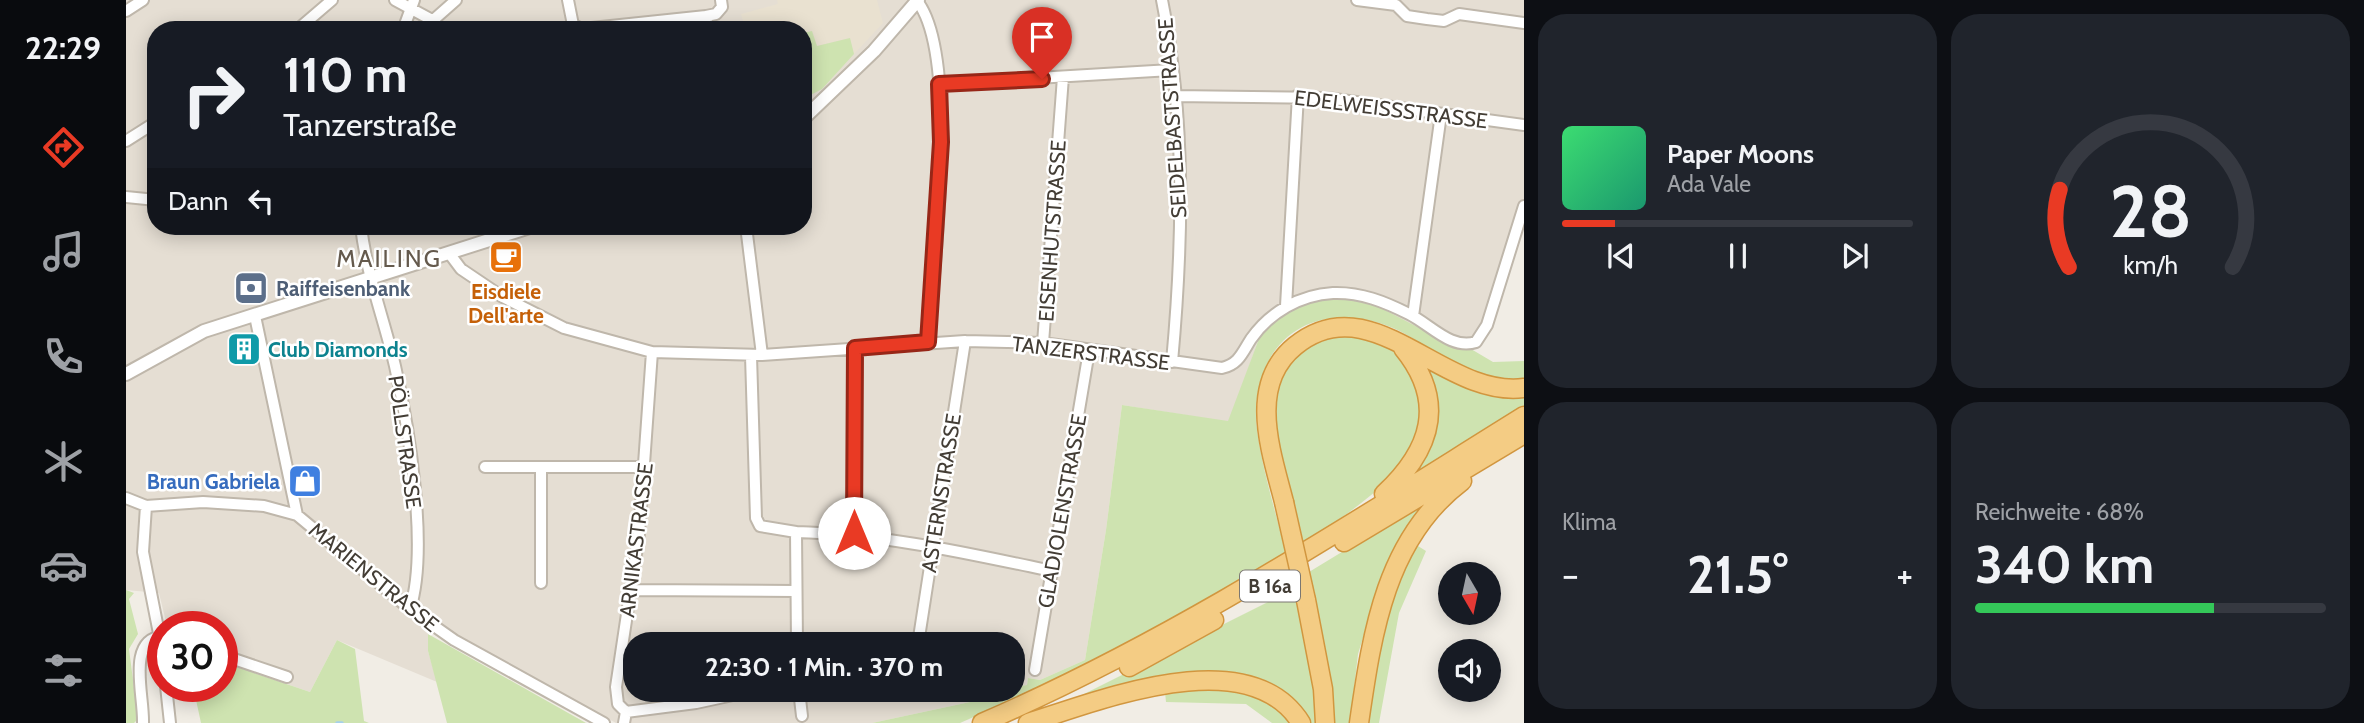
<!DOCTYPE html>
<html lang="de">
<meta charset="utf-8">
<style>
:root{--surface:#171b24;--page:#20242c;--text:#f1f3f6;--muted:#9ea1a6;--line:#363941;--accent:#e93a24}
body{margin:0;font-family:Cabin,sans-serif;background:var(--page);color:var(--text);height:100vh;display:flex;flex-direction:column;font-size:26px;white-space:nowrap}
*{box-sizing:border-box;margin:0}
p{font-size:23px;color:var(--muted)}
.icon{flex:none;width:38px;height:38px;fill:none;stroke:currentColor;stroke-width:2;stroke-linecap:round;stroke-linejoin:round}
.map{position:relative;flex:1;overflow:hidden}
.panel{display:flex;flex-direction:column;gap:14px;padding:14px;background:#0d0f14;width:840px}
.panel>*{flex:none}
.top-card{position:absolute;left:21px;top:21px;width:665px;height:214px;border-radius:28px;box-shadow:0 4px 18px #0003;background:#171b24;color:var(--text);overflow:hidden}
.needle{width:46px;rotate:171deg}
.controls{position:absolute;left:1312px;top:562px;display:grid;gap:14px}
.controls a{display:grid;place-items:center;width:63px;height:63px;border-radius:50%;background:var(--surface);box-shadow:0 4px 18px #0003;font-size:35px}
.speed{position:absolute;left:21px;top:611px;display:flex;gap:14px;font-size:35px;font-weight:700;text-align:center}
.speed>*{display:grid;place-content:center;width:91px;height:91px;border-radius:50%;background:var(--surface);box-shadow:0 4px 18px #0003;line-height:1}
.speed .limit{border:10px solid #d22;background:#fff;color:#111}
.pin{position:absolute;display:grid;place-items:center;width:60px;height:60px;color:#fff;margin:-72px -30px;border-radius:50% 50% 50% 0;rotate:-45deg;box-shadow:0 0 7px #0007}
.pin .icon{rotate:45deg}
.me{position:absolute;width:77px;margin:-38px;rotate:0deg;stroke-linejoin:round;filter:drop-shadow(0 0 5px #0008)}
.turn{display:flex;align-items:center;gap:24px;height:147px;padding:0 21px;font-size:32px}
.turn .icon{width:91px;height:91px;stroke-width:2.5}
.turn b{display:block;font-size:49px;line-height:60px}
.then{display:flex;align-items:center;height:66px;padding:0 21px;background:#0003;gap:14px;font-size:26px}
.big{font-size:52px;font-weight:700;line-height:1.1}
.panel .card{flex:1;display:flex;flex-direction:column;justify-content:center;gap:10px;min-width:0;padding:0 24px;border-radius:28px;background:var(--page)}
.panel .dial{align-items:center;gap:0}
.dial svg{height:182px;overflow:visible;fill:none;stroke:var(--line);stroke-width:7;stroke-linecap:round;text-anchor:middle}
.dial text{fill:var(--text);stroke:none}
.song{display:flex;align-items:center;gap:21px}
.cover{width:84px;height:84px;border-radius:10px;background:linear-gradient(135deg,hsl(140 70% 55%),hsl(160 70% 35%))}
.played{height:7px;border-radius:4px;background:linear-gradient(90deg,var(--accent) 15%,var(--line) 15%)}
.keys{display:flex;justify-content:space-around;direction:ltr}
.heat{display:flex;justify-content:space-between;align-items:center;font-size:38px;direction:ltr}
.charge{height:10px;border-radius:5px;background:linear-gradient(90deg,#34c759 68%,var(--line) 0)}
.panel .tiles{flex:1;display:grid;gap:14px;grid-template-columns:repeat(2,1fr)}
.trip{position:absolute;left:497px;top:632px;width:402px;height:70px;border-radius:28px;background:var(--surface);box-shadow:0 4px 18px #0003;font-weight:700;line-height:70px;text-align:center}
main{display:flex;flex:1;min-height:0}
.menu{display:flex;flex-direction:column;width:126px;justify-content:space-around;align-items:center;background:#090b0e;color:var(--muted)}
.menu .icon{width:49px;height:49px}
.menu .on{color:var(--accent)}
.menu b{font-size:32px;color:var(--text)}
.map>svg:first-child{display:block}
.residential{fill:#e5ded3;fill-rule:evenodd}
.education{fill:#e9e1d0}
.green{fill:#cee3b0}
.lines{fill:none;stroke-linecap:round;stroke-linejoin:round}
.stream{stroke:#a5d0ea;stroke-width:3.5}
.minor-casing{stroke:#bfb7ab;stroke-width:14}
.tertiary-casing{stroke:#bfb7ab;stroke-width:16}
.trunk-casing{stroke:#d1963f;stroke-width:21}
.minor{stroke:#fff;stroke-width:10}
.tertiary{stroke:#fff;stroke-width:12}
.trunk{stroke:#f4cc84;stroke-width:18}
.trunk-bridge-casing{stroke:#d1963f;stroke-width:21;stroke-linecap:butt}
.trunk-bridge{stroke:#f4cc84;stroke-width:18}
.route-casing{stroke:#972617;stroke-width:18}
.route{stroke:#e93a24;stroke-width:12}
.labels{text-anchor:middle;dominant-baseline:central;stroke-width:5;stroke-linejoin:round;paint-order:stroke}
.shield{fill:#fff;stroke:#7b7772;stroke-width:2}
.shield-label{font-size:19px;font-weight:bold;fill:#433d35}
.street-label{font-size:21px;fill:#433d35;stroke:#fff}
.service-label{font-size:21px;font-weight:bold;fill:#4e5e75;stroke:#fff;text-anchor:start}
.food-label{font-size:21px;font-weight:bold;fill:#c56008;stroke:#fff}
.culture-label{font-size:21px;font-weight:bold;fill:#0d838f;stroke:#fff;text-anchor:start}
.shop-label{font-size:21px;font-weight:bold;fill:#366cbe;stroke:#fff;text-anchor:end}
.quarter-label{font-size:24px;letter-spacing:2px;fill:#655a4d;stroke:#fff}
</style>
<main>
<nav class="menu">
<b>22:29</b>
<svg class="icon on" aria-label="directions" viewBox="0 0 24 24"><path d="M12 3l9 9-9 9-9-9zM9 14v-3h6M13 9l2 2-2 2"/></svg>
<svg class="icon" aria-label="music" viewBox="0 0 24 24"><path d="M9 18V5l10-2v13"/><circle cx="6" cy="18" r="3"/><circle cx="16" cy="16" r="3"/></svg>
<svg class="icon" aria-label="phone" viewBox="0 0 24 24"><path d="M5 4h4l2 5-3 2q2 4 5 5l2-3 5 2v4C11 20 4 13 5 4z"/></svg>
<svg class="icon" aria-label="climate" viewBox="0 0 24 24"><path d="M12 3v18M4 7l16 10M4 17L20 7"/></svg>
<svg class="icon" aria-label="car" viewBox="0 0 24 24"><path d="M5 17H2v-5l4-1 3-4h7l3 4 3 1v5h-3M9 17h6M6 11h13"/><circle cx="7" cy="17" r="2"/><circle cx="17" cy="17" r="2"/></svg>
<svg class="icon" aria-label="filters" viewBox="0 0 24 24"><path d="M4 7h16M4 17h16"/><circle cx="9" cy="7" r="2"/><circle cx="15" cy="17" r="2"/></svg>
</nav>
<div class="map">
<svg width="1398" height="723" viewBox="0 0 1398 723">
<rect width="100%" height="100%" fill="#f1ede5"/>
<path class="residential" d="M0,0h1398v216l-38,123 -15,10 -17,-3 -104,-46 -90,36 -31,86 -107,-17 -16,125 -21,130 -45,20 -12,-2 -1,7 -14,2v-43h-378v46h364l-26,3 -3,9 -98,21h-256l-181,-101 -7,12v17l9,31 -100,-42 -27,52 -88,-30v-36h-55l-8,-33 -33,-3zM30,30h647v196h-647z"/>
<path class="education" d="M651,0h100l6,23 -29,31 -4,-16 -33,8 -5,-15 -9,2v-3h-57l-5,-16 37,-10z"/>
<path class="green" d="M686,31l5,15 33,-8 4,16 -32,35 -19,10v-66z
M1193,299l31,1 27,6 77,40 17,3 22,13 31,-1v20c-10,0 -22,1 -32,-1 -36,-5 -66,-38 -99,-52 -68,-28 -132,1 -137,80 -2,35 21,108 30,146l-196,112 -130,57h-88l98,-21 3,-9 54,-8 1,-7 12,2 45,-20 21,-130 16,-125 106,16 32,-85 28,-27z
M1214,335c30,2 57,8 70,39 4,9 11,20 13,30 12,59 -81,112 -121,141 -15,-66 -66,-193 38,-210z
M1294,361l104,32v13l-113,71 17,-28z
M1303,499l-55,103 -16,52 -8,69h-16l-3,-41 -22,-110z
M1292,546l8,5 -27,62 -20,110h-14l17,-104 29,-68z
M1168,589l8,28 17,106h-11c-16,-29 -34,-38 -65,-45l-193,33z
M0,590l8,3 -5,6 9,35 -9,15 9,70 -4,4h-8z
M302,634l158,89h-139l-19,-72z
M211,640l18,9 9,72 5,2h-168l-8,-37h29v-24l88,30z
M1076,687l60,7 34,29h-24l-26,-19 -80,-2 -1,-10z"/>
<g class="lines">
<path class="stream" d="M211,723h5"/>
<g class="minor-casing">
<path id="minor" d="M269,0l37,20
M442,0l5,25 9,4 124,-13
M1036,0c24,119 21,242 10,362
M1231,0l39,5 11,11 20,3 17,2 15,-7 65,9
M791,1c43,54 17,269 11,341
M0,11l17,-11
M171,30l35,-30
M277,30l11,-30
M296,30l34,-30
M583,30l-3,-14 10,-2 6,-7 -1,-7
M813,84l232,-14
M1048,96l153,2 197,27
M0,141l30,-19
M0,197l30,3
M235,226c5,47 23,93 34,140 14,61 34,184 15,243
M620,226l16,129
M323,253l12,16 40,27 63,32 88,24 110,3 203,-14 78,2 179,25c17,-4 20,-15 29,-29 19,-27 49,-44 82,-46 28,-1 52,9 76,21 22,11 42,36 67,28l11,-17 37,-119
M1160,306l12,-211
M129,316l42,199
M1287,316l28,-202
M917,343l20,-266
M625,356l5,162 4,8 36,6 1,112
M359,467h160
M415,467v116
M0,498l20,8 57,-4 61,4 33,9 113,94 44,31 150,83
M20,506l-3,46 20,102
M670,532c87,2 170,21 256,39
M728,533l1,-185
M506,590l164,1
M792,644l47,-303
M96,655l65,22
M909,670l54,-319
M40,686l4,37
M673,690l3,26
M500,712l70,-9 60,-13
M17,723c1,-29 -17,-83 20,-87
M498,723l2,-11 -8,-8 -2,-17 23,-153 13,-182"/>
</g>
<g class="tertiary-casing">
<path id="tertiary" d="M677,119l71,-68 44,-51
M0,374l78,-43 329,-105"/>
</g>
<g class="trunk-casing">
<path id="trunk" d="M1258,494c47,-44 63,-92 19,-146
M1158,502c-13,-51 -37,-117 11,-156 77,-63 148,53 229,42
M1218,542l180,-108
M1180,600l17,89 2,34
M1003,667l85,-47
M856,723c192,-83 365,-197 542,-307
M902,723c73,-23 221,-83 273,0
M1233,723c13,-89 26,-184 103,-242"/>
</g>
<use href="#minor" class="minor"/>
<use href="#tertiary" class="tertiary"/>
<use href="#trunk" class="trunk"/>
<g class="trunk-bridge-casing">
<path id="trunk-bridge" d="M1158,502l22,98"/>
</g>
<use href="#trunk-bridge" class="trunk-bridge"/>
</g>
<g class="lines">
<g class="route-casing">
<path id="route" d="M728,533l1,-185 73,-6 13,-200 -2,-58 103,-5"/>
</g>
<use href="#route" class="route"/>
</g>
<defs>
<g id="cafe-square" transform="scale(1.75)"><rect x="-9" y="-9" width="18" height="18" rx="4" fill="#e8710a" stroke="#fff"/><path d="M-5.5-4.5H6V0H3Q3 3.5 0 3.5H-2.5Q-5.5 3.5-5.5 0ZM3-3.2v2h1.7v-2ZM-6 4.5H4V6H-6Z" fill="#fff"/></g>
<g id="bank-square" transform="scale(1.75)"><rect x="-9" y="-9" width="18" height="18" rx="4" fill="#5c6f8a" stroke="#fff"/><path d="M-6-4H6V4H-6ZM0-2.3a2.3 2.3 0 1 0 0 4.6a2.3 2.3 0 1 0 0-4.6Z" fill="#fff"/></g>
<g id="building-square" transform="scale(1.75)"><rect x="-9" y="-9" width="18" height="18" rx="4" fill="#0f9aa8" stroke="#fff"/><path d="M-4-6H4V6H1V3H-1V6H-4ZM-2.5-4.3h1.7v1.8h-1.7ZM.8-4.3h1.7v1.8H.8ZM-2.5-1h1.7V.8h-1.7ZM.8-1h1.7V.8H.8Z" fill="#fff"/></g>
<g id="shop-square" transform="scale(1.75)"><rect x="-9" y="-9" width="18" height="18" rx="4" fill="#3f7fe0" stroke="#fff"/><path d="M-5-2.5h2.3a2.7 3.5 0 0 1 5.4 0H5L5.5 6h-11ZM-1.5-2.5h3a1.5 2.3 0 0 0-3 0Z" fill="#fff"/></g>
</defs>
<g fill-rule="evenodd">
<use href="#cafe-square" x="380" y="257"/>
<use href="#bank-square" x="125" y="288"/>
<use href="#building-square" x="118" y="349"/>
<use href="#shop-square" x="179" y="481"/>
</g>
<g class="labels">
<rect class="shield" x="1114" y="570.5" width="60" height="31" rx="5"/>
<g class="shield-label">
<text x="1144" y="586">B 16a</text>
</g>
<g class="street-label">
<text transform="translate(1265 109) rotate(7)">EDELWEISSSTRASSE</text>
<text transform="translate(1046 118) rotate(-94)">SEIDELBASTSTRASSE</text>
<text transform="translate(926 231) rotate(-86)">EISENHUTSTRASSE</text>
<text transform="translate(965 353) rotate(7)">TANZERSTRASSE</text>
<text transform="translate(279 442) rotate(82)">PÖLLSTRASSE</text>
<text transform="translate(815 493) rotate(-81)">ASTERNSTRASSE</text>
<text transform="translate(936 511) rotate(-80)">GLADIOLENSTRASSE</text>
<text transform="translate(510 540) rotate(-83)">ARNIKASTRASSE</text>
<text transform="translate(248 577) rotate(39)">MARIENSTRASSE</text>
</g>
<g class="service-label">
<text x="150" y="288">Raiffeisenbank</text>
</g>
<g class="food-label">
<text x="380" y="291">Eisdiele<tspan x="380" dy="24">Dell'arte</tspan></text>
</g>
<g class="culture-label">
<text x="142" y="349">Club Diamonds</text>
</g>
<g class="shop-label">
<text x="154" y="481">Braun Gabriela</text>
</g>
<g class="quarter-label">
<text x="263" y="258">MAILING</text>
</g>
</g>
</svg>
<div class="controls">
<a><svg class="needle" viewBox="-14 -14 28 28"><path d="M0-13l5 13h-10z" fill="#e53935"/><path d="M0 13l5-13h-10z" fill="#9ea1a6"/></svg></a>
<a><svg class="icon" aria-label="sound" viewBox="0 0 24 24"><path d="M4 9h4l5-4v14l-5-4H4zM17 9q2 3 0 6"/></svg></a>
</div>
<div class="speed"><div class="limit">30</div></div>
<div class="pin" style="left:916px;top:79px;background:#d93025"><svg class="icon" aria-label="arrive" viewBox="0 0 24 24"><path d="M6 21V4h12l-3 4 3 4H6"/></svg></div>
<svg class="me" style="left:728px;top:533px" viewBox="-20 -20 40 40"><circle r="19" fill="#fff"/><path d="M0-13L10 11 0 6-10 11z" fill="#e93a24"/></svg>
<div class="trip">22:30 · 1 Min. · 370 m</div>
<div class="top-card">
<div class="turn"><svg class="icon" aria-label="right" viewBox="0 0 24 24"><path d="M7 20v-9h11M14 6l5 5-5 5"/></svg><div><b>110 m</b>Tanzerstraße</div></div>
<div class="then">Dann<svg class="icon" aria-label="left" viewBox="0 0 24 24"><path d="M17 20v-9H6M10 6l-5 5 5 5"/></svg></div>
</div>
</div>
<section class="panel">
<div class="tiles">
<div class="card">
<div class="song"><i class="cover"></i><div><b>Paper Moons</b><p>Ada Vale</p></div></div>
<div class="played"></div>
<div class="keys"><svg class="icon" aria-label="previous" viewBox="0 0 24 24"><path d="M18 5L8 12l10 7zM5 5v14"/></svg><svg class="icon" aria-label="pause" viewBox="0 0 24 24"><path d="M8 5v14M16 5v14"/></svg><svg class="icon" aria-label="next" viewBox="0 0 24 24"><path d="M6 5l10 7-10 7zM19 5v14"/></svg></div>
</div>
<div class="card dial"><svg viewBox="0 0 100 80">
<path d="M14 69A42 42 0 1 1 86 69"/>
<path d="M14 69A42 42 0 0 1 10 35" stroke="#e93a24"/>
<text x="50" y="56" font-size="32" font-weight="700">28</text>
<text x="50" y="72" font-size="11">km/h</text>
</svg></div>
<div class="card"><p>Klima</p>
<div class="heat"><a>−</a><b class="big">21.5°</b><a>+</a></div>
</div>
<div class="card"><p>Reichweite · 68%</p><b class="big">340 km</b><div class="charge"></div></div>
</div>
</section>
</main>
